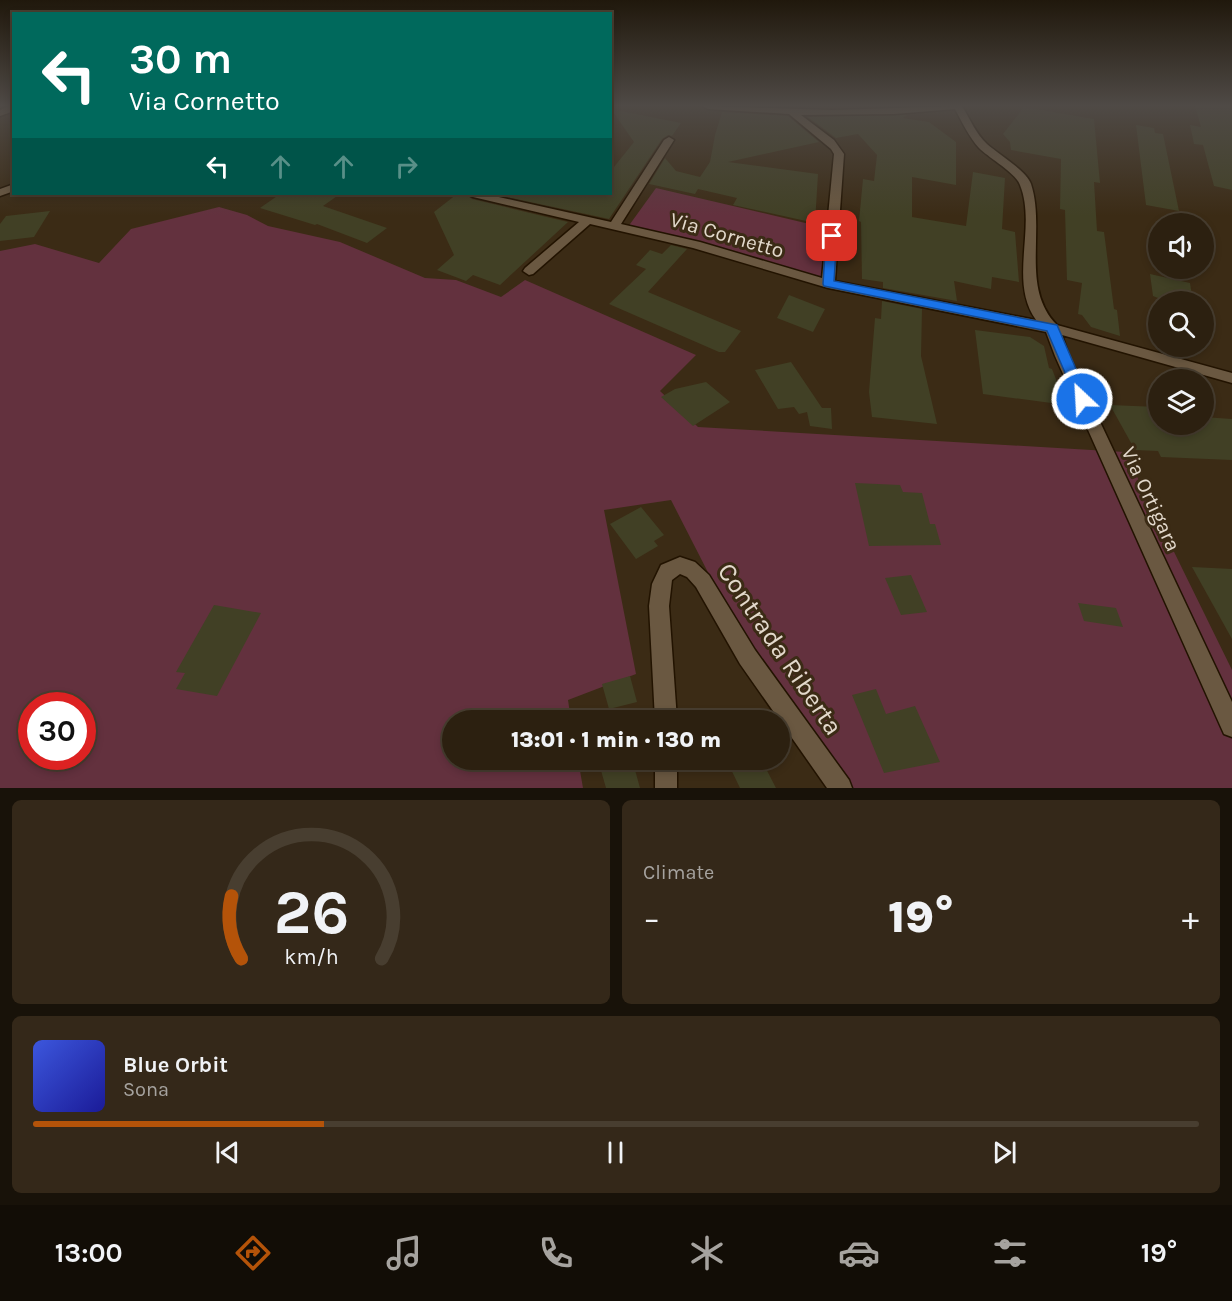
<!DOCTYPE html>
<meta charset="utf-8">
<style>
:root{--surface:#2c2010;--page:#342819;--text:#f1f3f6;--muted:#a6a39f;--line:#483e30;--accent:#b45309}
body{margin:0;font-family:Karla,sans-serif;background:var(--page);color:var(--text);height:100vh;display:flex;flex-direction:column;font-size:22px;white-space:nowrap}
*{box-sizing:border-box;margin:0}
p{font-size:20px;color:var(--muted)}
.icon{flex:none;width:33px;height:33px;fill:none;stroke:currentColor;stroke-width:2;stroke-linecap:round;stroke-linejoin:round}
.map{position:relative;height:788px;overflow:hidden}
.drawer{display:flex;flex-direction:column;gap:12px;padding:12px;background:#181209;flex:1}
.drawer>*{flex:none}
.hud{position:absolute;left:12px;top:12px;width:600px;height:183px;border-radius:0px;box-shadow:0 3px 9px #0003,0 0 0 2px var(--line);background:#00695c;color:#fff;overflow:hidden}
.fabs{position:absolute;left:1148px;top:213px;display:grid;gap:12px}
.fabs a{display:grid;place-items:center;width:66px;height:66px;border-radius:50%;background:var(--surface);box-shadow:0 3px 9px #0003,0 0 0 2px var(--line);font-size:30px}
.speed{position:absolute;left:18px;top:692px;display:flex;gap:12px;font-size:30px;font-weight:700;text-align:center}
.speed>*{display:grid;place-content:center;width:78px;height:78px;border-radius:50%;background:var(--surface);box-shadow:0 3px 9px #0003,0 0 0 2px var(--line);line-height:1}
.speed .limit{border:9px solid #d22;background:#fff;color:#111}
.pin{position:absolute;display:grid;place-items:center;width:51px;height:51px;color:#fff;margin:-26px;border-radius:12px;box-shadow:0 3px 9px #0006}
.me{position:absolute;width:66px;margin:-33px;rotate:335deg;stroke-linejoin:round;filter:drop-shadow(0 0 4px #0008)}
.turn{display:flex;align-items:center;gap:21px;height:126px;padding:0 18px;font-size:27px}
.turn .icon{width:78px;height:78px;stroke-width:2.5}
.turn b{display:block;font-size:42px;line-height:51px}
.lanes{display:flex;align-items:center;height:57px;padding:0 18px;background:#0003;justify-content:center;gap:30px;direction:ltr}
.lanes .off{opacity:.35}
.big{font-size:45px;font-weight:800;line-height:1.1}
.drawer .widget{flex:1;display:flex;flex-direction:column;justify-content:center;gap:9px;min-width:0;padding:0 21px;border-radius:9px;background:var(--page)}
.drawer .dial{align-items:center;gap:0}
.dial svg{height:156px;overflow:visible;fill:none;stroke:var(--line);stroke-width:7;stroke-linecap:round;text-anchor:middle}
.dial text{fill:var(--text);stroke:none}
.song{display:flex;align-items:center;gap:18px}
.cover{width:72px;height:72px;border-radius:9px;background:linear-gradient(135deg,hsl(230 70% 55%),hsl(240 70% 35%))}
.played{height:6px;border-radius:3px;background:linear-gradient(90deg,var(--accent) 25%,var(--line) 25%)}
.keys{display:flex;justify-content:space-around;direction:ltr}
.heat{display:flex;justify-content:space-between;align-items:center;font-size:33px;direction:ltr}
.drawer .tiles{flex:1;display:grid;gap:12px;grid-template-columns:1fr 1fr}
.widget:last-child{grid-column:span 2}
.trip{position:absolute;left:442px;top:710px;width:348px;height:60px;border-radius:30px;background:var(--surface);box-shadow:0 3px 9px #0003,0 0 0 2px var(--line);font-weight:800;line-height:60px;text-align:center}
.tabs{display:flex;height:96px;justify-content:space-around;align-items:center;background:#120d06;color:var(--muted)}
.tabs .icon{width:42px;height:42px}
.tabs .active{color:var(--accent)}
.tabs b{font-size:27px;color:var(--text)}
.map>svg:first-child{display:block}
.green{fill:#63313e;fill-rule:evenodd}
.building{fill:#414025}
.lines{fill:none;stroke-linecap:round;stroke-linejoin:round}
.street-casing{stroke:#221300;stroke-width:3}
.street{fill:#6a5841;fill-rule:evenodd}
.route{fill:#1a73e8;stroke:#114b97;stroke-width:1.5}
.labels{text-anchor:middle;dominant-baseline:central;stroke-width:6;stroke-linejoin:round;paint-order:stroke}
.street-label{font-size:21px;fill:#e3d9cc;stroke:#3b2b15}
.near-street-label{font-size:26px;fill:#e3d9cc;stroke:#3b2b15}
</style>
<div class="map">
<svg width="1232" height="788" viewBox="0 0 1232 788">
<rect width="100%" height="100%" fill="#3b2b15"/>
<path class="green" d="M656,188l179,42v54l-210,-53z
M219,207l28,8 21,11 72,16 85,36 31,2 45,17 24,-17 171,75 -36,36 38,36 427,25 107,218v118h-399l-117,-200 -45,-88 -67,10 32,164 -68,26 3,20h-118v39h125l5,29h-583v-537l35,-7 64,19 32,-34zM32,705h50v51h-50z"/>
<path class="building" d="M1195,106h37v84l-18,-4 -11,-41 -9,-1 -4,-19 11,2z
M1024,107l70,12 6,64 -6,-1 3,49 7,1 10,77 3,1 3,26 -29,-9 -9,-12 -4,-1 4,-31 -15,-3 -2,-70 -5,-1 1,-50 -50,-9 -1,-8 -7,-8z
M611,109l70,14 -9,13 -4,-1 -6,4 -53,80 -116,-25h117v-22l24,-30z
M722,112l66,4 31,26 -91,20 90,12 -3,49 -82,-18 4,-7 -39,-9 -3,5 -46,-10 16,-26 11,13 24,6 10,-15 5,-27z
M907,115l-4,3 26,4 27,20v43l-44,-8v40l54,9 7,-54 32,6 -3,51 13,3 4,50 -27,-5 -1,12 -37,-8 3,20 -74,-13v-6l-21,-3 -1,-57 -2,-1 4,-42 11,2 3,-26 -19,-21 -22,4 -28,-21z
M1136,125l18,3 1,5 8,1 16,77 -33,-6z
M280,194h60l-17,12 64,22 -20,15 -50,-19 -2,1 -55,-17z
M457,194h8l7,5 96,23 -68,63 -27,-10 -7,6 -29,-11 17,-15 -20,-43z
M50,211l-16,26 -34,4v-17l6,-8z
M671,245l16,4 -39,43 93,39 -16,21h-6l-110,-48 37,-35 -10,-4 14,-15 12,4z
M1150,274l40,9 3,19h-25l-15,-6z
M789,295l36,14 -12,23 -36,-14z
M882,301l40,8 -1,47 16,68 -65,-7 -3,-25 6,-74 6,1z
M975,330l55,7 14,9 5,22 3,1 14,36 -83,-11z
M791,362l31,46h9l1,21 -22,-3 -3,-14 -8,2 -5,-7 -16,2 -23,-39z
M706,382l24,20 -37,24 -32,-29 14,-8z
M1110,405l48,2v17h45v-7l29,2v41l-71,-3 -3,-6 -23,-1z
M855,483l45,2 3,7 19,1 8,31h5l6,21 -72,1z
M641,507l23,28 -10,6 4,5 -22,13 -26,-35z
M1192,567l40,2v70z
M911,575l16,37 -26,3 -16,-37z
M1078,603l38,5 7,19 -39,-6z
M214,605l47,8 -44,83 -41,-7 9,-16 -9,-1z
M630,676l7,26 -28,7 -7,-25z
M876,689l10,25 29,-8 25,56 -56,11 -32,-78z
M626,759h6l8,29h-34l-6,-21z
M726,759h35l15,29h-36z"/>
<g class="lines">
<g class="street-casing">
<path id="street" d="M9,106h5v5l-14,5v-6z
M703,106l129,4 130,-4c8,13 14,28 25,38 11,10 40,27 44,40 15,46 -11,104 26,141l175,48v10l-170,-48 7,21 163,346v35l-8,-3 -169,-378 -9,-24 -218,-44 -135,-40 -103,-24 -57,50 -4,1 -6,-4 2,-3 54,-46 -106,-25 -6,-3h18l126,28 53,-82 5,-3 5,3 -53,84 79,18 122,36 12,-124 -3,-5 -42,-35 -81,-5zM955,109c7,13 14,28 24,39 10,10 37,25 41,37 17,42 -12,96 16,135l-201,-39 9,-127 -10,-14 -33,-25 93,-1z
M14,184v7l-14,5v-7z
M680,557l15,5 14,13 46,75 94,130 3,8h-25l-87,-124 -44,-77 -9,-10 -7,-3 -8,6 -3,26 8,114h-22l-6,-114 3,-22 9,-19z
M655,759h22v29h-22z"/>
</g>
<use href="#street" class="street"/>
</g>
<linearGradient id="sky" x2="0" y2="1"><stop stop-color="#20180c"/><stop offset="0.49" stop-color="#4f4a46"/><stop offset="1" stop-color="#4f4a46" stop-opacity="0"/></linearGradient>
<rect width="1232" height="216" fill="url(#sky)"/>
<path class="route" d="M832,233l5,3 -3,45 223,44 32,74 -2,4h-9l-31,-72 -223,-45 -1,-2 3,-48z"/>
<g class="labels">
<g class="street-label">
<text transform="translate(727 235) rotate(16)">Via Cornetto</text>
<text transform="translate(1151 499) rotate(65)">Via Ortigara</text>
</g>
<g class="near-street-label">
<text transform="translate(780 649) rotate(56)">Contrada Riberta</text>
</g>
</g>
</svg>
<div class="fabs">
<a><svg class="icon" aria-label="sound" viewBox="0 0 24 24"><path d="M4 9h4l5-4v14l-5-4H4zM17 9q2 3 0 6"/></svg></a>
<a><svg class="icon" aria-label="search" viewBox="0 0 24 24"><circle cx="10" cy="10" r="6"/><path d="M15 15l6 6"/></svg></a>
<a><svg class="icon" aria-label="layers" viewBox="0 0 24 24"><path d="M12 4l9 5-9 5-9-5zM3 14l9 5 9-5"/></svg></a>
</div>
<div class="speed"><div class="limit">30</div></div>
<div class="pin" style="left:832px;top:236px;background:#d93025"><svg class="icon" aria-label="arrive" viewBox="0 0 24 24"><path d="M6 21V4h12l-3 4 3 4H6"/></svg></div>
<svg class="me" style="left:1082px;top:399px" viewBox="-20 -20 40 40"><circle r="17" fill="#1a73e8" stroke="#fff" stroke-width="3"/><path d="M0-11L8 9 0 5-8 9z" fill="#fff"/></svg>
<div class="trip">13:01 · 1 min · 130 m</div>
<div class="hud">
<div class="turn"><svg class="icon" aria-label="left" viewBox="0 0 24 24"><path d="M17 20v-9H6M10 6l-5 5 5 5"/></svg><div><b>30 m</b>Via Cornetto</div></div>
<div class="lanes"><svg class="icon" aria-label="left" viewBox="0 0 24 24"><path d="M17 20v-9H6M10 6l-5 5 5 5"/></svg><svg class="icon off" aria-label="ahead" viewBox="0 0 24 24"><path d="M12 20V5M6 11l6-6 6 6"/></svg><svg class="icon off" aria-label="ahead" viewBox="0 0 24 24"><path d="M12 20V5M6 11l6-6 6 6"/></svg><svg class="icon off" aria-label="right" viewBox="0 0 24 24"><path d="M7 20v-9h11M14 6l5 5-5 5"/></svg></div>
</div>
</div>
<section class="drawer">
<div class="tiles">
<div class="widget dial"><svg viewBox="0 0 100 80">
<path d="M14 69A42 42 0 1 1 86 69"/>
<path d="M14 69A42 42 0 0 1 9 37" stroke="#b45309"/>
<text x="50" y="56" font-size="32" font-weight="700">26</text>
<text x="50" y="72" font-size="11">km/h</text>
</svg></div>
<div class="widget"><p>Climate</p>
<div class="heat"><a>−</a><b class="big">19°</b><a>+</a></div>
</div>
<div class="widget">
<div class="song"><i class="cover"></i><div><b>Blue Orbit</b><p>Sona</p></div></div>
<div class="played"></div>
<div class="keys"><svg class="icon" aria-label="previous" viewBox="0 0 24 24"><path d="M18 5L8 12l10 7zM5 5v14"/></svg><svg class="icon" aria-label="pause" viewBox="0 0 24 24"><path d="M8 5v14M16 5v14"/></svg><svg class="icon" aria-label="next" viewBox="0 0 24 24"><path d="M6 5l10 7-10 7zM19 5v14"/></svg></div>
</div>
</div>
</section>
<nav class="tabs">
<b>13:00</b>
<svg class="icon active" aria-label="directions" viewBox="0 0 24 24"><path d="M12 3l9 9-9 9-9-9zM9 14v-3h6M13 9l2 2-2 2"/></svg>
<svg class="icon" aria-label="music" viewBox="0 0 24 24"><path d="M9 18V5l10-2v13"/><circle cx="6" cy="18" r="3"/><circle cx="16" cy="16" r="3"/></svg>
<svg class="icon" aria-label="phone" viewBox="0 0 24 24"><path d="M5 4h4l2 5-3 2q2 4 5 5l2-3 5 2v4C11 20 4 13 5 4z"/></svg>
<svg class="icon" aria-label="climate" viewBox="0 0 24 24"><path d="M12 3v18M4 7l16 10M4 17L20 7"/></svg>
<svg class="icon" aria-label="car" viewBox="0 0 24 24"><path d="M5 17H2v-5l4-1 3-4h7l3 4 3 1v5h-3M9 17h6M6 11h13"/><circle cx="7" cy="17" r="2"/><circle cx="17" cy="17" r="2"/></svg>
<svg class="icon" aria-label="filters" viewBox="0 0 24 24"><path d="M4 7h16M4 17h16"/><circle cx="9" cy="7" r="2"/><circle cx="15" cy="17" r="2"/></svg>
<b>19°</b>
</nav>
